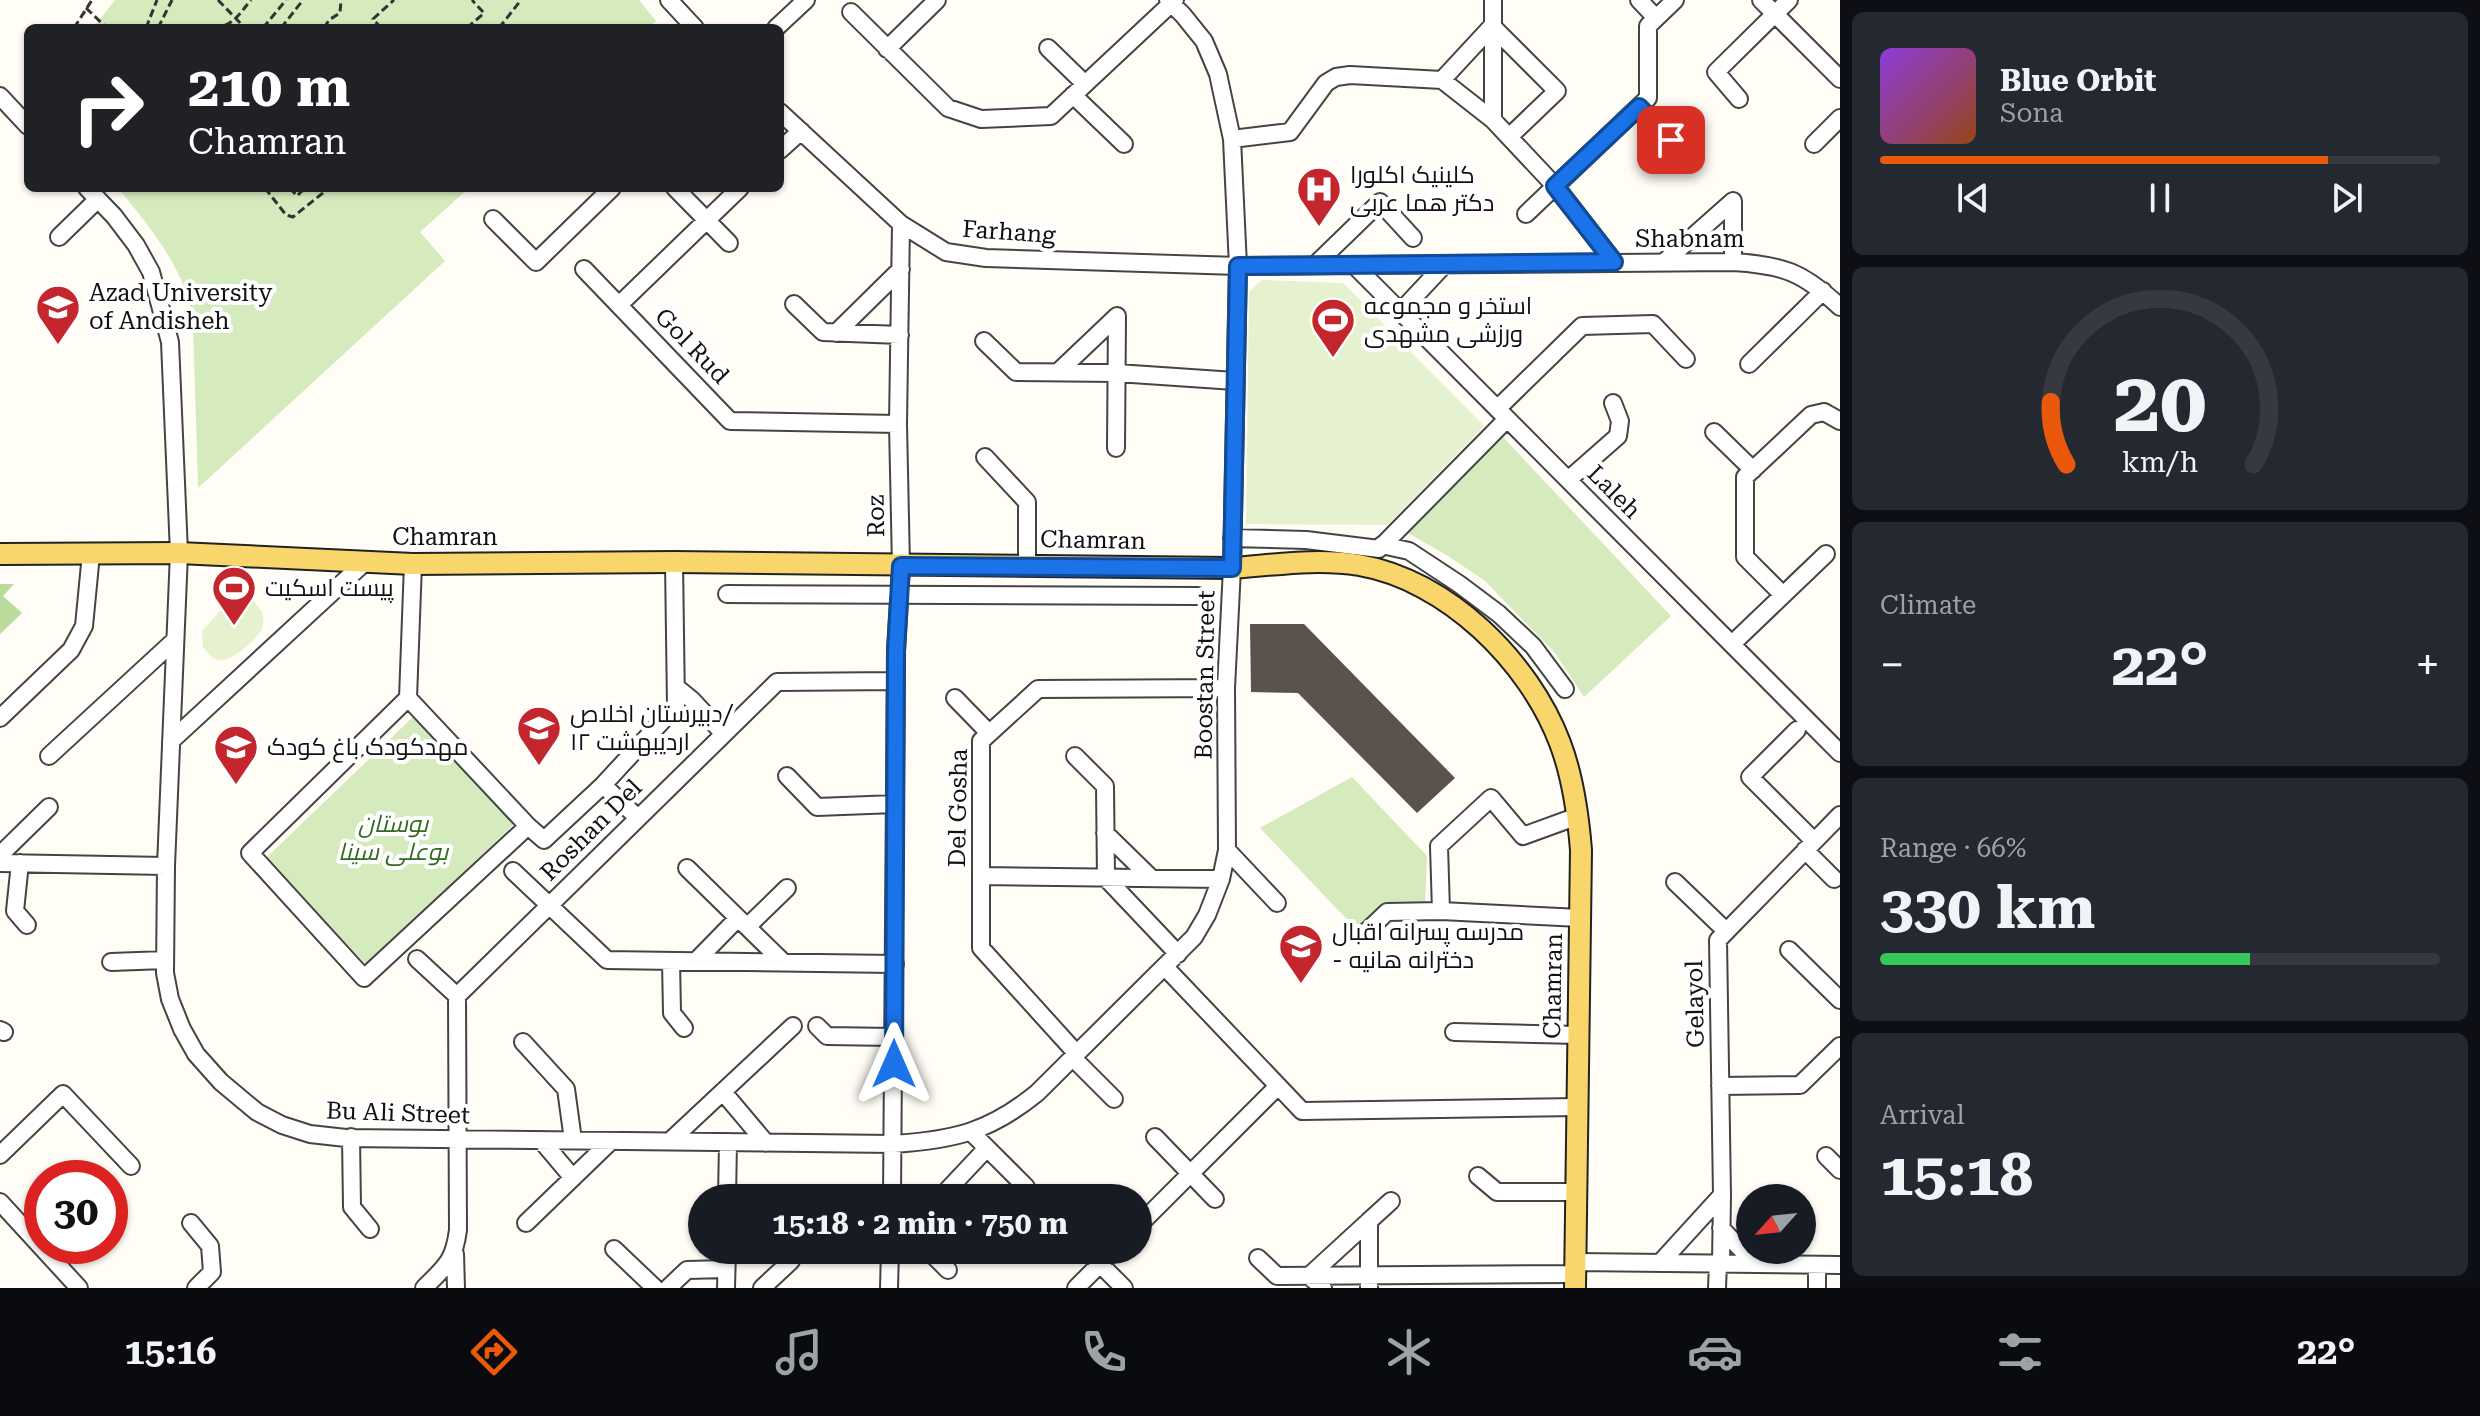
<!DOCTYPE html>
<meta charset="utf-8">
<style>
:root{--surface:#171b24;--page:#242831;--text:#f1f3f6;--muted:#9ea1a6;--line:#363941;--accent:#ea580c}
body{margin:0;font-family:"Roboto Serif",Cairo,serif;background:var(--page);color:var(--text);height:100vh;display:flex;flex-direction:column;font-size:30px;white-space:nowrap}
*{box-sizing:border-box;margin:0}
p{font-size:26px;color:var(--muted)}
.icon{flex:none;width:44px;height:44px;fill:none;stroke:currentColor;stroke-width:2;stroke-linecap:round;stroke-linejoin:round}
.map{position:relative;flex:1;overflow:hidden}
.details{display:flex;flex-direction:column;gap:12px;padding:12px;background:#0d0f14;width:640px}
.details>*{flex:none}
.banner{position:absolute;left:24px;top:24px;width:760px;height:168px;border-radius:12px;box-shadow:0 2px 6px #0004;background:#202124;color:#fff;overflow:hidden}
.needle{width:52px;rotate:243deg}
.controls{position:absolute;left:1736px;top:1184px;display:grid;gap:16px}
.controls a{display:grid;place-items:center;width:80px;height:80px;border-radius:50%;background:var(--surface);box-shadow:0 2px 6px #0004;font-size:40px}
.speed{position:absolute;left:24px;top:1160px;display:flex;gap:16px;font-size:40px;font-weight:700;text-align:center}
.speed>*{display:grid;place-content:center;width:104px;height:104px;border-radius:50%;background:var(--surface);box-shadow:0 2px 6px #0004;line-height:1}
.speed .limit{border:12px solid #d22;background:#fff;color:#111}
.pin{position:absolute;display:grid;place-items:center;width:68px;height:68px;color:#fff;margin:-34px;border-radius:16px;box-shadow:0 4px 12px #0006}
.me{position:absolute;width:88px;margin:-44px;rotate:0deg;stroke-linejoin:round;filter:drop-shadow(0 0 6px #0008)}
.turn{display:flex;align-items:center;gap:28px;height:168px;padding:0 32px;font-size:36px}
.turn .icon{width:104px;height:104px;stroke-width:2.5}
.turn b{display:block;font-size:56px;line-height:68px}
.big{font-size:60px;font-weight:700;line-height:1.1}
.details .tile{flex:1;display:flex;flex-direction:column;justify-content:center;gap:12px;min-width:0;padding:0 28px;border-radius:12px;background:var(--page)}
.details .dial{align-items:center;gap:0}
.dial svg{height:208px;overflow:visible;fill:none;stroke:var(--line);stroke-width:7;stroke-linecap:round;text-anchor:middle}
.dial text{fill:var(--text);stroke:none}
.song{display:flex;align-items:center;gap:24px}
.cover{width:96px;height:96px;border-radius:12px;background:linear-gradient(135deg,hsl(270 70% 55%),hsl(20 70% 35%))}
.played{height:8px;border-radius:4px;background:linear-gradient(90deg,var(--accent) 80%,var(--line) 80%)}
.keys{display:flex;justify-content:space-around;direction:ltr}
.heat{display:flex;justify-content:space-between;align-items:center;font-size:44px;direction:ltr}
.charge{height:12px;border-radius:6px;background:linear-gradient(90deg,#34c759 66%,var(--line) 0)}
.trip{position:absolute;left:688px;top:1184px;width:464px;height:80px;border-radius:40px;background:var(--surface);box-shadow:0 2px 6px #0004;font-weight:700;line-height:80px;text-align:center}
.dock{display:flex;height:128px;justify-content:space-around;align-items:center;background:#090b0e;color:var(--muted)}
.dock .icon{width:56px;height:56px}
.dock .current{color:var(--accent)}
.dock b{font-size:36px;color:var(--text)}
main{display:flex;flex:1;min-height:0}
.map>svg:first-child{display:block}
.green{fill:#d5ebbd}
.forest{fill:#b9dc9c}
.pitch{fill:#e6f2cf}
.building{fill:#5a524d}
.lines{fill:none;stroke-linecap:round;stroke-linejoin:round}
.minor-casing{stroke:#444;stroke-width:20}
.major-casing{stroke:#222;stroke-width:24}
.path{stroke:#333;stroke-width:3;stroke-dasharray:8 4;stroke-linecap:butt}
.minor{stroke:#fff;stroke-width:16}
.major{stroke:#f9d66b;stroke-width:20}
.route-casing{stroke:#114b97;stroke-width:20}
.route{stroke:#1a73e8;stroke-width:14}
.labels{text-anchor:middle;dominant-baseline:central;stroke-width:8;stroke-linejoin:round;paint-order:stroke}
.poi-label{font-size:24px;fill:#111;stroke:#fff;text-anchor:start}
.street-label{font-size:24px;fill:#111;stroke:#fff}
.park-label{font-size:24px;font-style:italic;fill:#2f6b1f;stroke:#fff}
</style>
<main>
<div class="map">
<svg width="1840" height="1288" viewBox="0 0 1840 1288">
<rect width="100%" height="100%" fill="#fffdf5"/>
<path class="green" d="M115,0h524l17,21 -8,7h-555z
M118,188h351l-49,44 25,29 -247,227 -5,-163c-4,-52 -43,-98 -75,-137z
M1503,437l168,179 -87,81 -29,-44 -70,-72 -37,-25 -40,-23z
M416,714l102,106 -151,145 -102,-106z
M1352,777l75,79 -2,48 -65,29 -100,-105z"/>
<path class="forest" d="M0,584h14l-11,12 19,17 -22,21z"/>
<path class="pitch" d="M1262,280l81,3 141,143 -96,99 -142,-1 3,-232z
M243,598l10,2 10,13c0,7 1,14 -3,19 -7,10 -30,31 -42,28 -7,-2 -11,-8 -15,-13l-1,-16c12,-12 25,-32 41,-33z"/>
<path class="building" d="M1250,624h54l151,154 -38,35 -119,-120 -47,-1z"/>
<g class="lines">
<g class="minor-casing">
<path id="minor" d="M669,0l26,28
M1493,0v120l62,66 59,76
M1639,0l17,18
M1761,0l79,79
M851,12l97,96 33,11 70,-3 124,-116
M776,28l30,-28
M1048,48l37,36
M887,49l50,-49
M1073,95l51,49
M0,96l28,30
M1739,99l-23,-27 73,-72
M1639,107l32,33
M780,112l121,112 45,28 40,6 252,8 495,-4c50,3 70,10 107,45
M1493,120l-51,-40 50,-54 65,65 -48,46
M1232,139l58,-7 36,-49 10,-6 14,-2 92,5
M1814,144l26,-26
M780,150l21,-19
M87,188l27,28 22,29 15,27 19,70 9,211 -13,313 -1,107 5,26 12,30 14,25 25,28 36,30 25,13 28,9 36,4 548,6c60,-4 95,-12 143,-51l157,-156 13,-22 14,-36 6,-29 -1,-162 6,-120 6,-302 -6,-127 -14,-65 -14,-33 -21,-26 -15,-15
M675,188l54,55
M1526,214l122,-116v-72l27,-26
M493,219l43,43 76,-74
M59,237l39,-38
M1663,263l70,-62v61
M1315,265l65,-63 33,36
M1354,265l486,488
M584,269l146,152 168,3
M794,304l29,28 77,3
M619,305l121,-117
M1401,311l44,-47
M836,333l65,-64
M984,341l32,31 101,1 118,8
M1749,364l74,-73
M1058,372l59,-56 -1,132
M1497,409l85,-83 71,-2 33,35
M1714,432l39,38
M985,457l42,45v63
M1568,480l50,-44 2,-15 -7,-18
M1232,538l74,2 73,9 128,-130
M1382,545l27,6 50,33 40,30 34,32 32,43
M413,564l-5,134 -158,155 114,125 164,-152
M727,594l471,2
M1783,595l-38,-38v-80l66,-62 13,-3 16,9
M1732,644l94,-90
M676,687l16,13 31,33
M408,698l120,128 16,14 59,-55 73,-79 -2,-144
M955,698l34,35
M0,718l71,-68 13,-24 7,-72
M1797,730l-47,47 64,64
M171,741l194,-179
M49,756l126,-116
M1075,756l30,30 1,92 72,76
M787,776l30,31 78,-3
M603,785l35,33
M1105,833l46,45
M1227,850l50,53
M1805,850l29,29
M0,855l49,-48
M0,863l166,3
M20,863l-5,48 12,14
M687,868l96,94
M513,871l94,89 288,4
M981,876l240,3
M1675,882l51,49
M1441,911l-2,-65 52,-48 32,38 55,-20
M747,927l40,-39
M1365,933l22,-21 54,-1 139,7
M1789,950l51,50
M417,959l40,37
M697,960l41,-42
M671,961l1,52 12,15
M111,962l54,-2
M1165,967l137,144 276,-4
M817,1026l10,10 67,1
M0,1030l4,2
M1454,1032l124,3
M523,1042l43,47 7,51
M1077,1054l-96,-106v-207l57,-52 188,-1
M1073,1058l41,41
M1720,1086l80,-1 40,-39
M723,1092l43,51
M971,1132l55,55
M351,1137l1,70 18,22
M1155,1137l60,62
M541,1140l32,38
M670,1141l123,-115
M0,1155l63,-61 68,72
M1826,1156l14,14
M1478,1176l19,16h80
M727,1198l1,-56
M892,1198l4,-547 5,-85 -3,-142 3,-200
M940,1198l47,-50
M0,1202l79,86
M191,1223l19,23 2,26 -16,16
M526,1223l85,-82
M1138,1226l140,-140
M1721,1228l34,36
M614,1249l41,39
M928,1250l20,20
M1086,1250l38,38
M455,1254l1,34
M1258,1258l19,18 298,-2
M1576,1262l264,3
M1660,1263l62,-68 -4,-255 122,-125
M1721,1264l1,-69
M424,1288c22,-22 30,-27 34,-58l-1,-234 320,-314 119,-1
M668,1288l19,-18 39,-1
M726,1288l1,-38
M762,1288l29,-27
M889,1288l1,-38
M1076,1288l38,-38
M1323,1288l-14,-12 60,-55
M1369,1288v-67l22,-20
M1717,1288l1,-25
M1817,1288v-23"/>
</g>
<g class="major-casing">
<path id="major" d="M0,554l179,-1 234,11 261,-2 558,6c42,-3 85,-10 127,-3 88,15 170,96 201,178 13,34 18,70 21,107l-6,438"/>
</g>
<path class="path" d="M218,0l27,28
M86,8l21,20
M74,28l18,-28
M146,28l11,-28
M158,28l14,-28
M213,28c21,-2 26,-14 38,-28
M263,28l23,-28
M281,28l22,-28
M324,28l5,-8 11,-7 1,-13
M381,28l-8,-9 21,-19
M467,28l17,-15 -12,-13
M499,28l22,-28
M265,188l21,27 7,2 36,-29
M290,188l7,8 8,-8"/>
<use href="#minor" class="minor"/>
<use href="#major" class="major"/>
</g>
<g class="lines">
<g class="route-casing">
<path id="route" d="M894,1064l2,-413 5,-85 331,2 6,-302 376,-4 -59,-76 84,-79 32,33"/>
</g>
<use href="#route" class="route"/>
</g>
<defs>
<g id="hospital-pin" transform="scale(2.3)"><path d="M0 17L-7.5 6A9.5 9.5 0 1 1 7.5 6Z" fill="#c4262e" stroke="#fff"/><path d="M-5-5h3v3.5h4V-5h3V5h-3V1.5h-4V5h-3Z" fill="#fff"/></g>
<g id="university-pin" transform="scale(2.3)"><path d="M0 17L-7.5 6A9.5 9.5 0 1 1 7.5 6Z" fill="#c4262e" stroke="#fff"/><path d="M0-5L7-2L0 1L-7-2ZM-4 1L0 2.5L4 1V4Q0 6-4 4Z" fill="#fff"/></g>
<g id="stadium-pin" transform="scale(2.3)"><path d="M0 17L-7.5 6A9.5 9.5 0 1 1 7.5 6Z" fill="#c4262e" stroke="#fff"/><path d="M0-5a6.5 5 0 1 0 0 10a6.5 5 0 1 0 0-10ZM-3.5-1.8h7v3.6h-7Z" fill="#fff"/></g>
<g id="school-pin" transform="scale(2.3)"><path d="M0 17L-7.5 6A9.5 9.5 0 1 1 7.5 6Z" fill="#c4262e" stroke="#fff"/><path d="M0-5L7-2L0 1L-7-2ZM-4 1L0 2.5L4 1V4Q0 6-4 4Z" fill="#fff"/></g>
</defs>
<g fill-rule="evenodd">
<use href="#hospital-pin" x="1319" y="189"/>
<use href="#university-pin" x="58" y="307"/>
<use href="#stadium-pin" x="1333" y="320"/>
<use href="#stadium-pin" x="234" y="588"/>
<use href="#school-pin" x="539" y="728"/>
<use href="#school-pin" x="236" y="747"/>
<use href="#school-pin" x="1301" y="946"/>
</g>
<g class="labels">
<g class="poi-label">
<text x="1350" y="175">کلینیک اکلورا<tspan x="1350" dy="28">دکتر هما عربی</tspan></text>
<text x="89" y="293">Azad University<tspan x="89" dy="28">of Andisheh</tspan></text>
<text x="1364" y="306">استخر و مجموعه<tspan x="1364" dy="28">ورزشی مشهدی</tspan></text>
<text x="265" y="588">پیست اسکیت</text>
<text x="570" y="714">دبیرستان اخلاص/<tspan x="570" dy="28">۱۲ اردیبهشت</tspan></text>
<text x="267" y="747">مهدکودک باغ کودک</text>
<text x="1332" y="932">مدرسه پسرانه اقبال<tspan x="1332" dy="28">- دخترانه هانیه</tspan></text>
</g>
<g class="street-label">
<text transform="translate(1009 232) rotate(4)">Farhang</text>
<text x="1690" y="239">Shabnam</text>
<text transform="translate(692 346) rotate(46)">Gol Rud</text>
<text transform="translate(1614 492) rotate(45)">Laleh</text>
<text transform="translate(876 516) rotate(-91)">Roz</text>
<text x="445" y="537">Chamran</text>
<text transform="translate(1093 540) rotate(1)">Chamran</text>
<text transform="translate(1205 675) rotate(-89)">Boostan Street</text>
<text transform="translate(958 808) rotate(-89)">Del Gosha</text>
<text transform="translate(591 830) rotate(-45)">Roshan Del</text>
<text transform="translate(1553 986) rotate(-89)">Chamran</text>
<text transform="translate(1695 1004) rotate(-91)">Gelayol</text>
<text transform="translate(398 1113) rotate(2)">Bu Ali Street</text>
</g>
<g class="park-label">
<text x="393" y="824">بوستان<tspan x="393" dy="28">بوعلی سینا</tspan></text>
</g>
</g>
</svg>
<div class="controls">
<a><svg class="needle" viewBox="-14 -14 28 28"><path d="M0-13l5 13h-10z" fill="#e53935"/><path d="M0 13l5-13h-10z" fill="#9ea1a6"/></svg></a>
</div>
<div class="speed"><div class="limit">30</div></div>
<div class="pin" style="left:1671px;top:140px;background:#d93025"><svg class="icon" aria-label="arrive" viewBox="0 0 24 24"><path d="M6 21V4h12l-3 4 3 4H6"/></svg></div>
<svg class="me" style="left:894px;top:1064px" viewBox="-20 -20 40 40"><path d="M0-17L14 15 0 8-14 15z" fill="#1a73e8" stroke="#fff" stroke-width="4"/></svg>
<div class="trip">15:18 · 2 min · 750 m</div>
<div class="banner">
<div class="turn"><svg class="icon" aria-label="right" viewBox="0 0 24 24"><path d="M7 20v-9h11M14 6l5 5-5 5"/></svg><div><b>210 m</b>Chamran</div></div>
</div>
</div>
<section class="details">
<div class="tile">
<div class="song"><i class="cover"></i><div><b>Blue Orbit</b><p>Sona</p></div></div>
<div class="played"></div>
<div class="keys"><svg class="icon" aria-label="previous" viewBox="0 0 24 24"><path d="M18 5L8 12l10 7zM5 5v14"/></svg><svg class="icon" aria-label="pause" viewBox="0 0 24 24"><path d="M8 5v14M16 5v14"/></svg><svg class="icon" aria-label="next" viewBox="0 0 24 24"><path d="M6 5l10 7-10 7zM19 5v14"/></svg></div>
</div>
<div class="tile dial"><svg viewBox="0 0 100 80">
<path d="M14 69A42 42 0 1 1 86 69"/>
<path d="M14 69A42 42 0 0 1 8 45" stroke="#ea580c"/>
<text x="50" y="56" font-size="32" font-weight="700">20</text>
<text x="50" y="72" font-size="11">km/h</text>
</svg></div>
<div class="tile"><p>Climate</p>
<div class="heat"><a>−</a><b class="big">22°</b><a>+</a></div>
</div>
<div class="tile"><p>Range · 66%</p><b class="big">330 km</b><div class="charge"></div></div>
<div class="tile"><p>Arrival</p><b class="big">15:18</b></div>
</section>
</main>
<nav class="dock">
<b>15:16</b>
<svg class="icon current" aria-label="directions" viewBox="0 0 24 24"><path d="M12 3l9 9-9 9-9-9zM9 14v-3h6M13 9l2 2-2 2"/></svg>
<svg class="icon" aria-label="music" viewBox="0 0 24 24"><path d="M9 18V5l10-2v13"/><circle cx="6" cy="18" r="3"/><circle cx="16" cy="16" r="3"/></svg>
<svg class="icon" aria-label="phone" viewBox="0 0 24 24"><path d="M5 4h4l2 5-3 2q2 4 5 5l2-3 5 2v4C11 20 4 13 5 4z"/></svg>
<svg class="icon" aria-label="climate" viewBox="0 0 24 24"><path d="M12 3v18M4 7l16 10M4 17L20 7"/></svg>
<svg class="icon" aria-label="car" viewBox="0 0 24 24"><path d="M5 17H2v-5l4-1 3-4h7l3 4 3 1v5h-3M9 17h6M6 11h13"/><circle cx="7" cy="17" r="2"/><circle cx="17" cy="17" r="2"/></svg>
<svg class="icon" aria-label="filters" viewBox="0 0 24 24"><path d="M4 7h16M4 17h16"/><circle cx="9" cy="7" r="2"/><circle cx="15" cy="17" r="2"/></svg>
<b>22°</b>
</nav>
